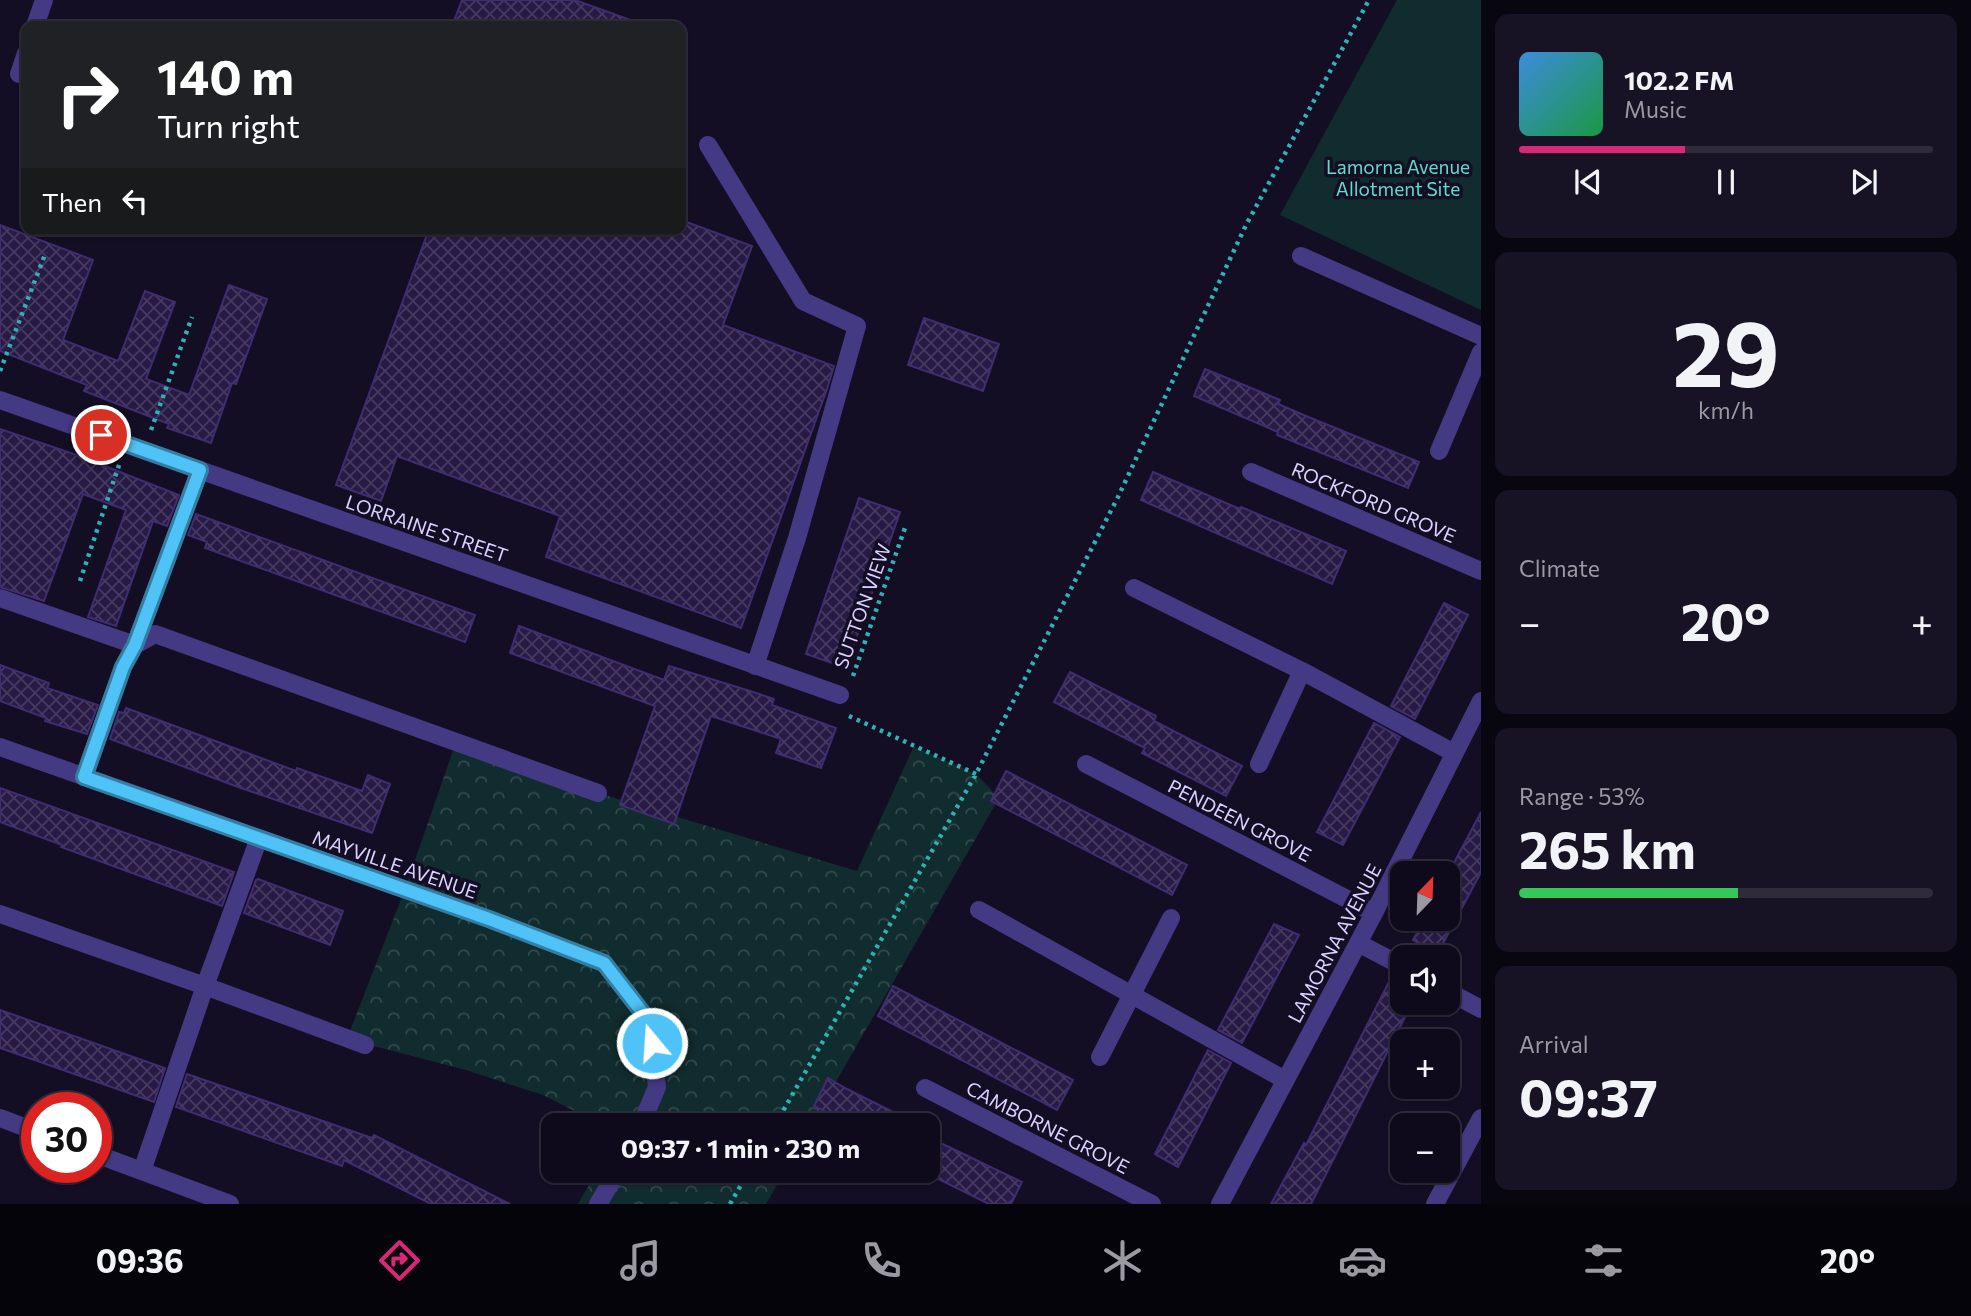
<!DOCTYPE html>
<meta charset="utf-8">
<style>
:root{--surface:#0f0a1b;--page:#181324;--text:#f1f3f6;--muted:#9b9aa3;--line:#2f2b3a;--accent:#db2777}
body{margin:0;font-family:Commissioner,sans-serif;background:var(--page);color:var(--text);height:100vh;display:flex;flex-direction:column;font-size:26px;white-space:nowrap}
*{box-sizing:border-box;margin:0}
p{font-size:23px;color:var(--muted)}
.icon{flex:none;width:38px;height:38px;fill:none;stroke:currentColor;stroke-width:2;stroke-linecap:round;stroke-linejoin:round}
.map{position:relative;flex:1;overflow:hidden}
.side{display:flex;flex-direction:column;gap:14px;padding:14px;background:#08060f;width:490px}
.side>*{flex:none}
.banner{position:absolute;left:21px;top:21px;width:665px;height:214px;border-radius:14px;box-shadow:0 2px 5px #0004,0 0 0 2px var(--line);background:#202124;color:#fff;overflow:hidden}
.needle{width:46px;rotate:23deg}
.fabs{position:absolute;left:1390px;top:861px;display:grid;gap:14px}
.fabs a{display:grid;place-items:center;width:70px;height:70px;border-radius:14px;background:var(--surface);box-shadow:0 2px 5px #0004,0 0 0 2px var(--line);font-size:35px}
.speed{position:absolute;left:21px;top:1092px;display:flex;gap:14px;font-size:35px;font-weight:700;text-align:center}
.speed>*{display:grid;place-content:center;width:91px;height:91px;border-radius:50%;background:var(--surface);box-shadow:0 2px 5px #0004,0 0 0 2px var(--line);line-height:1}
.speed .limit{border:10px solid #d22;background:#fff;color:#111}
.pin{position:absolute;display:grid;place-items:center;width:60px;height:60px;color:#fff;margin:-30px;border:4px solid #fff;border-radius:50%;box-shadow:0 2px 7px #0007}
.me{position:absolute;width:77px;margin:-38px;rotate:342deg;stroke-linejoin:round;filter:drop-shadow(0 0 5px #0008)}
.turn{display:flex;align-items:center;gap:24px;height:147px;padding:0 21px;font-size:32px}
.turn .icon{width:91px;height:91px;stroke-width:2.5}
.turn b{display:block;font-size:49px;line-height:60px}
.then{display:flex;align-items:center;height:66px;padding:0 21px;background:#0003;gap:14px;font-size:26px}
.big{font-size:52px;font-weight:700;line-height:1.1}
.side .tile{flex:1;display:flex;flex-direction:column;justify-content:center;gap:10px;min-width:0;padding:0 24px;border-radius:14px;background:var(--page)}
.side .dial{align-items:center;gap:0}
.dial b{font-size:91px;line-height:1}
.song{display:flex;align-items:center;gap:21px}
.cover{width:84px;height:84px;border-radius:10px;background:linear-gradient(135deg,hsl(210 70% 55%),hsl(140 70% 35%))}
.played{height:7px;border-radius:4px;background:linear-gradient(90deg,var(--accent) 40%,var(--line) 40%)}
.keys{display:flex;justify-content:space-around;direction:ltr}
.heat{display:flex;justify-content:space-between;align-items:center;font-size:38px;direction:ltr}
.charge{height:10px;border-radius:5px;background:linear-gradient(90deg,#34c759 53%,var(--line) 0)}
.trip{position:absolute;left:541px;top:1113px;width:399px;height:70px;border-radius:14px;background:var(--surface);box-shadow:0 2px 5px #0004,0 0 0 2px var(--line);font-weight:700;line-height:70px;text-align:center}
.dock{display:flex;height:112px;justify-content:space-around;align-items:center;background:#06040b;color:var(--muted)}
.dock .icon{width:49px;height:49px}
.dock .on{color:var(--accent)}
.dock b{font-size:32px;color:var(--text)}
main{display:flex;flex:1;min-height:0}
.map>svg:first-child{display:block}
.forest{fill:url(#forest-crowns)}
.garden{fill:#112c2e}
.building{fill:url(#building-cross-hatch);stroke:#412c71;stroke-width:2}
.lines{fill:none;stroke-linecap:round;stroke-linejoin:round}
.path{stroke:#2fb1b6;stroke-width:4.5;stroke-dasharray:3.5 5;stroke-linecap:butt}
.minor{stroke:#443983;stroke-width:18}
.route-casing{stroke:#337fa1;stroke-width:18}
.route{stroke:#4fc3f7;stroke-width:12}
.labels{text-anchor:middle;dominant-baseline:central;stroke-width:7;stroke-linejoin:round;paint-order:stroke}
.park-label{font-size:19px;fill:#5ddfcc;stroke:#140e24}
.street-label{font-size:19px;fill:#dbd2ff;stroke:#140e24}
</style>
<main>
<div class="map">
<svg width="1481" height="1204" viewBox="0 0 1481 1204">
<defs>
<pattern id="forest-crowns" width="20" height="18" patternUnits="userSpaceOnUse" patternTransform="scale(1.75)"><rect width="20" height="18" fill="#112c2e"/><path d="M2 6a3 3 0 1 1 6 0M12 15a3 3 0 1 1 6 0" fill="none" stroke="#334a4d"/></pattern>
<pattern id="building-cross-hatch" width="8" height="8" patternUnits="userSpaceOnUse" patternTransform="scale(1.75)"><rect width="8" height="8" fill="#271a45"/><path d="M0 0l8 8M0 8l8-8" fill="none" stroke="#463a61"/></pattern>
</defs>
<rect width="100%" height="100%" fill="#140e24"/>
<path class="forest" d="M456,742l142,51 259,78 57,-125 62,28 23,24 -188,327h-209l-59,-30 -77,-25 -119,-31 58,-150z
M597,1171h188l-19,33h-188z"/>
<path class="garden" d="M1397,0h84v310l-201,-95z"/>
<path class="building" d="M462,0h113l64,23 -1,3h-186z
M681,220l71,26 -29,79 111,41 -7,23 -86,239 -195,-71 14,-41 -163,-60 -16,45 -45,-16 93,-256h252z
M0,225l93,35 -30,80 55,21 27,-70 30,11 -29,77 43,16 40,-110 38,14 -31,85 -4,-1 -21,60 -44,-15 2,-4 -85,-33 3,-6 -87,-34z
M924,318l75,26 -16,47 -75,-26z
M1205,369l75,31 -2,4 28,12 113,46 -11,26 -131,-53 1,-3 -84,-36z
M0,429l103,35 -1,1 77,30 -12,31 -14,-5 -37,105 -28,-9 38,-107 -43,-16 -39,107 -44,-14z
M1153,472l87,37 1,-2 105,44 -14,33 -191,-84z
M859,498l41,14 -54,156 -40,-14z
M196,514l279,101 -10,27 -260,-94 2,-6 -19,-7z
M1444,603l24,12 -53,104 -24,-13z
M519,626l145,54 5,-14 81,25 24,8 -2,6 64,23 -15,40 -45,-15 5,-14 -70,-23 -37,108 -54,-19 35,-99 -145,-53z
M0,665l49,18 -2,5 51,17 -11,29 -42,-13 1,-3 -46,-17z
M1070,672l86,44 -2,5 88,45 -16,30 -84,-43 3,-5 -91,-46z
M126,708l170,63 1,-3 65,23 6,-16 22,9 -18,49 -134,-46 -128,-48 9,-27 5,1z
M1374,723l26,14 -57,108 -26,-13z
M1006,771l181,94 -15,30 -181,-94z
M0,788l234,84 -12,34 -161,-59 1,-2 -62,-23z
M1481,812v60l-43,81 -25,-13 11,-21h23v-43z
M258,879l85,32 -13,34 -86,-32 12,-33z
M1274,924l25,11 -57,108 -24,-13z
M1393,974l9,3v26h10l-101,201h-40l33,-61 2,2z
M893,986l180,94 -16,30 -179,-94z
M0,1010l165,58 -11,34 -154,-54z
M1208,1050l23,13 -53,104 -23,-13z
M187,1074l185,64 2,-3 136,69h-79l-87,-44 -2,6 -166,-59z
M828,1078l19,11 72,36h-67l-38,-19z
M928,1137l94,45 -11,22h-22l-61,-30z"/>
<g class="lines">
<path class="path" d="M0,371l46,-119
M151,430l41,-113
M80,581l39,-116
M853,676l53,-151
M849,716l127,58
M775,1125l201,-351 142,-277 128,-272 123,-225
M730,1204l19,-33"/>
<path class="minor" d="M35,26l9,-26
M19,74l7,-21
M708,145l95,156 54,25 -60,212 -42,128
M1301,256l180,80
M0,400l840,295
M1439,451l42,-99
M1251,472l230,99
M1134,588l168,83 152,82
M0,598l135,47 20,-11 443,159
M0,747l489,172 115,44 45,58 8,66 -16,38
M1086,764l288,149
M1259,764l43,-93
M84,777l39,-110 12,-22 65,-175
M979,910l306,170
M0,914l205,72 160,59
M1358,943l44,23
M1447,991l34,18
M1100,1057l71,-139
M925,1088l227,116
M0,1118l37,14
M96,1154l134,50
M142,1171l63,-185 54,-148
M598,1204l20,-33
M1220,1204l154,-291 107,-212
M1435,1204l46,-86"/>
</g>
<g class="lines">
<g class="route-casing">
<path id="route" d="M101,435l99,35 -65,175 -12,22 -39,110 405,142 115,44 45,58 3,22"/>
</g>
<use href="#route" class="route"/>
</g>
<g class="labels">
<g class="park-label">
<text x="1398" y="166">Lamorna Avenue<tspan x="1398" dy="22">Allotment Site</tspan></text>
</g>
<g class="street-label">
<text transform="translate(1374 502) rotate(23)">ROCKFORD GROVE</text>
<text transform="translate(427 528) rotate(19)">LORRAINE STREET</text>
<text transform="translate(862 606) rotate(-70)">SUTTON VIEW</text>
<text transform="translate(1240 820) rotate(27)">PENDEEN GROVE</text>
<text transform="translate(395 864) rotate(19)">MAYVILLE AVENUE</text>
<text transform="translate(1334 943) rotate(-62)">LAMORNA AVENUE</text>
<text transform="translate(1048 1127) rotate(27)">CAMBORNE GROVE</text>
</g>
</g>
</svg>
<div class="fabs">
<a><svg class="needle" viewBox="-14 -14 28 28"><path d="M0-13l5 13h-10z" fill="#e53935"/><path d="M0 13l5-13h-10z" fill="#9b9aa3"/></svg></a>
<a><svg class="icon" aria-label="sound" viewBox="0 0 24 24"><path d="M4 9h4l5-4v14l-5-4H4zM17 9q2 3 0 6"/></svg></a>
<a>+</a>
<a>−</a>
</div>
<div class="speed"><div class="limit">30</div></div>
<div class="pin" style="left:101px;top:435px;background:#d93025"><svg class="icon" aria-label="arrive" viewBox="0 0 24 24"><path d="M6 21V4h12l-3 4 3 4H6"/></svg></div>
<svg class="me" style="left:652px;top:1043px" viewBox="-20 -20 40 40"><circle r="17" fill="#4fc3f7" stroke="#fff" stroke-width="3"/><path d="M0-11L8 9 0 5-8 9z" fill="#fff"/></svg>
<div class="trip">09:37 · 1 min · 230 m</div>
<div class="banner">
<div class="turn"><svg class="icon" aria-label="right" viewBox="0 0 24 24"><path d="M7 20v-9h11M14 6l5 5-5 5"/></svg><div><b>140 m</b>Turn right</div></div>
<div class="then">Then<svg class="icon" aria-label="left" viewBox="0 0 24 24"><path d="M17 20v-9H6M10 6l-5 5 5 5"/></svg></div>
</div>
</div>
<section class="side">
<div class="tile">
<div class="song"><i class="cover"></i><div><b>102.2 FM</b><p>Music</p></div></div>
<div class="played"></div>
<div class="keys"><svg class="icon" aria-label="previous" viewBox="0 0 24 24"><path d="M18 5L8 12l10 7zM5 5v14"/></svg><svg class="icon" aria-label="pause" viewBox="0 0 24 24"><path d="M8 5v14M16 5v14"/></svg><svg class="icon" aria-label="next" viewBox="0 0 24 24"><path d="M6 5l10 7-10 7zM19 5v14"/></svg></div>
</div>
<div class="tile dial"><b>29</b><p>km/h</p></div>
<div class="tile"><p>Climate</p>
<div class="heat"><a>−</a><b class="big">20°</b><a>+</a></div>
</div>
<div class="tile"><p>Range · 53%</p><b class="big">265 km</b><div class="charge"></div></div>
<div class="tile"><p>Arrival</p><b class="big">09:37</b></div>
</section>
</main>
<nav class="dock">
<b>09:36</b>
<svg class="icon on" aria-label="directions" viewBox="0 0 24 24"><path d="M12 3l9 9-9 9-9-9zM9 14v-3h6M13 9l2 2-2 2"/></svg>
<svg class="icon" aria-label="music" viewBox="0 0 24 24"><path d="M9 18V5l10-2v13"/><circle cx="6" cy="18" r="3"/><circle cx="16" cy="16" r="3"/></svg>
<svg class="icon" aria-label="phone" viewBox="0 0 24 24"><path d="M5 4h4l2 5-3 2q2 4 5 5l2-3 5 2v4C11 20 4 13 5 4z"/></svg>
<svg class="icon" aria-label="climate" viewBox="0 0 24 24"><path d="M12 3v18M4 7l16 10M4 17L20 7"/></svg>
<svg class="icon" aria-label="car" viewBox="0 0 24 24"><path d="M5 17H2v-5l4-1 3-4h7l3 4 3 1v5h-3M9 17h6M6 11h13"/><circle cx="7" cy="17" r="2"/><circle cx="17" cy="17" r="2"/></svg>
<svg class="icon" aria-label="filters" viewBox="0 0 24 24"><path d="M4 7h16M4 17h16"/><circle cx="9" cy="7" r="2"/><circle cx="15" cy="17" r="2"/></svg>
<b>20°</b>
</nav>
